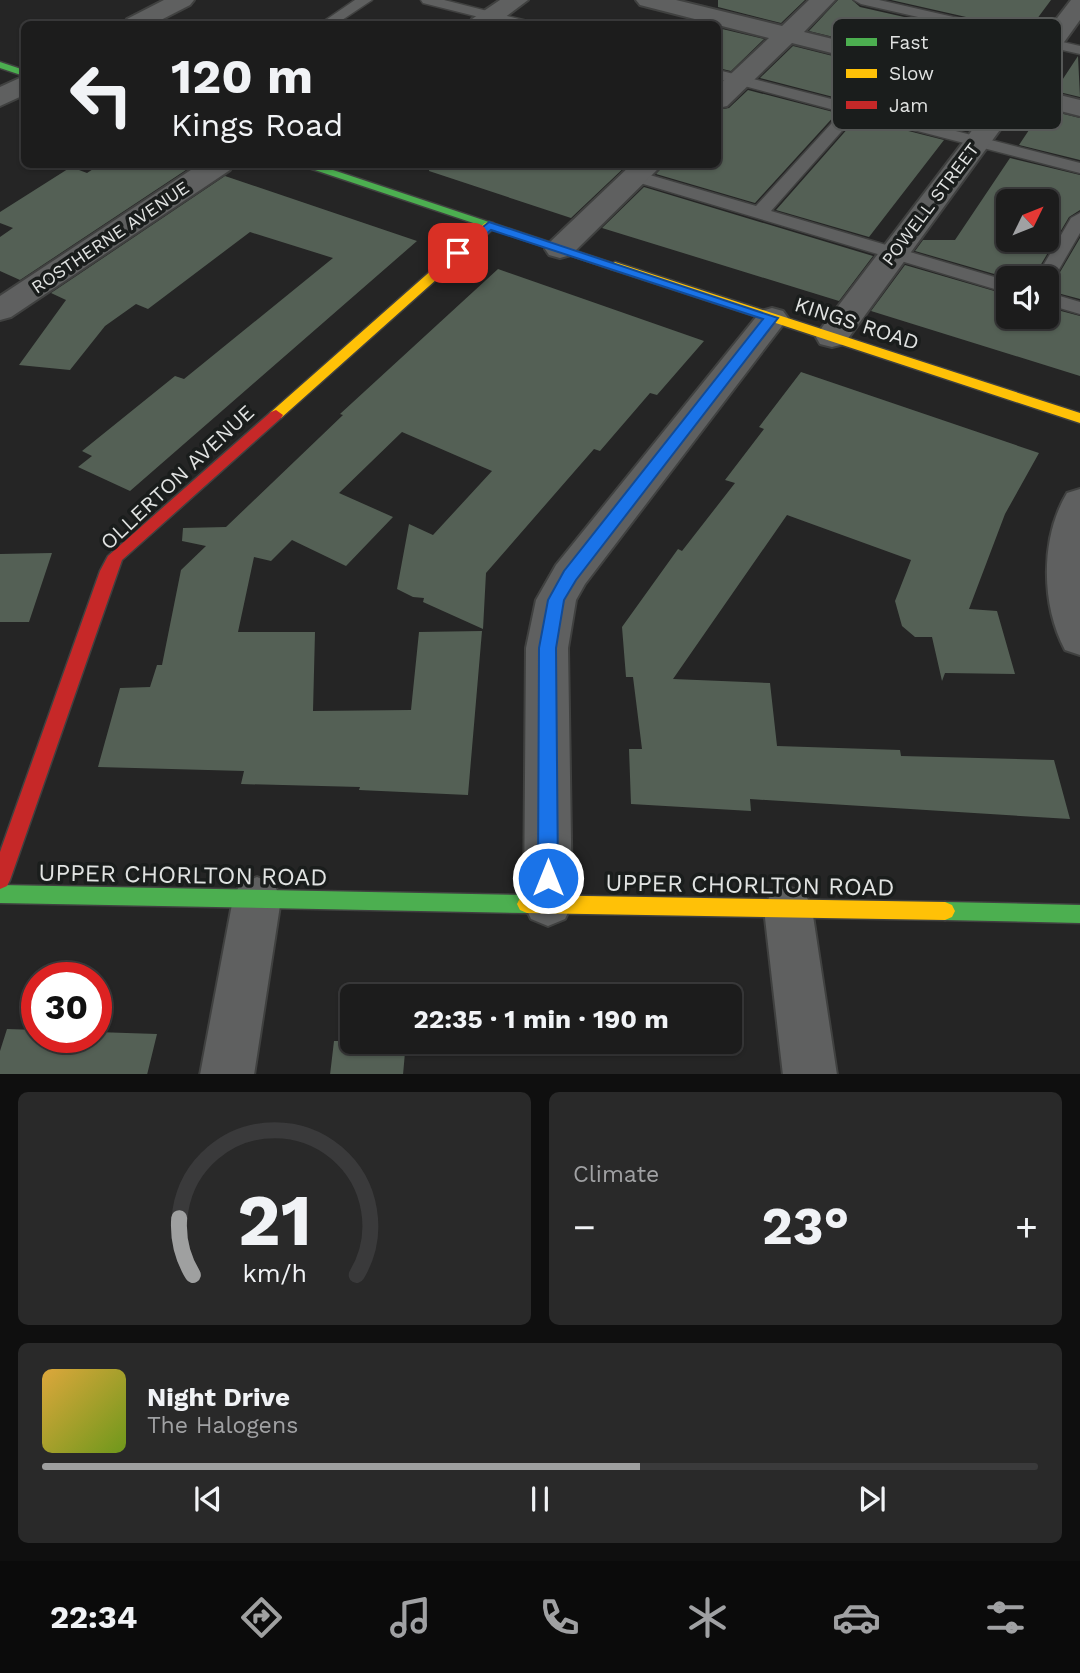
<!DOCTYPE html>
<meta charset="utf-8">
<style>
:root{--surface:#1c1c1c;--page:#292929;--text:#f1f3f6;--muted:#a0a1a3;--line:#3a3a3b;--accent:#9fa0a0}
body{margin:0;font-family:"Work Sans",sans-serif;background:var(--page);color:var(--text);height:100vh;display:flex;flex-direction:column;font-size:26px;white-space:nowrap}
*{box-sizing:border-box;margin:0}
p{font-size:23px;color:var(--muted)}
.icon{flex:none;width:38px;height:38px;fill:none;stroke:currentColor;stroke-width:2;stroke-linecap:round;stroke-linejoin:round}
.map{position:relative;height:1074px;overflow:hidden}
.panel{display:flex;flex-direction:column;gap:18px;padding:18px;background:#0f0f0f;flex:1}
.panel>*{flex:none}
.top-card{position:absolute;left:21px;top:21px;width:700px;height:147px;border-radius:10px;box-shadow:0 2px 5px #0004,0 0 0 2px var(--line);background:#1c1c1c;color:var(--text);overflow:hidden}
.needle{width:46px;rotate:47deg}
.controls{position:absolute;left:996px;top:189px;display:grid;gap:14px}
.controls a{display:grid;place-items:center;width:63px;height:63px;border-radius:10px;background:var(--surface);box-shadow:0 2px 5px #0004,0 0 0 2px var(--line);font-size:35px}
.speed{position:absolute;left:21px;top:962px;display:flex;gap:14px;font-size:35px;font-weight:700;text-align:center}
.speed>*{display:grid;place-content:center;width:91px;height:91px;border-radius:50%;background:var(--surface);box-shadow:0 2px 5px #0004,0 0 0 2px var(--line);line-height:1}
.speed .limit{border:10px solid #d22;background:#fff;color:#111}
.pin{position:absolute;display:grid;place-items:center;width:60px;height:60px;color:#fff;margin:-30px;border-radius:14px;box-shadow:0 4px 10px #0006}
.me{position:absolute;width:77px;margin:-38px;rotate:0deg;stroke-linejoin:round;filter:drop-shadow(0 0 5px #0008)}
.turn{display:flex;align-items:center;gap:24px;height:147px;padding:0 35px;font-size:32px}
.turn .icon{width:91px;height:91px;stroke-width:2.5}
.turn b{display:block;font-size:49px;line-height:60px}
.big{font-size:52px;font-weight:700;line-height:1.1}
.panel .widget{flex:1;display:flex;flex-direction:column;justify-content:center;gap:10px;min-width:0;padding:0 24px;border-radius:10px;background:var(--page)}
.panel .dial{align-items:center;gap:0}
.dial svg{height:182px;overflow:visible;fill:none;stroke:var(--line);stroke-width:7;stroke-linecap:round;text-anchor:middle}
.dial text{fill:var(--text);stroke:none}
.song{display:flex;align-items:center;gap:21px}
.cover{width:84px;height:84px;border-radius:10px;background:linear-gradient(135deg,hsl(40 70% 55%),hsl(80 70% 35%))}
.played{height:7px;border-radius:4px;background:linear-gradient(90deg,var(--accent) 60%,var(--line) 60%)}
.keys{display:flex;justify-content:space-around;direction:ltr}
.heat{display:flex;justify-content:space-between;align-items:center;font-size:38px;direction:ltr}
.panel .tiles{flex:1;display:grid;gap:18px;grid-template-columns:1fr 1fr}
.widget:last-child{grid-column:span 2}
.trip{position:absolute;left:340px;top:984px;width:402px;height:70px;border-radius:10px;background:var(--surface);box-shadow:0 2px 5px #0004,0 0 0 2px var(--line);font-weight:700;line-height:70px;text-align:center}
.menu{display:flex;height:112px;justify-content:space-around;align-items:center;background:#0b0b0b;color:var(--muted)}
.menu .icon{width:49px;height:49px}
.menu .active{color:var(--accent)}
.menu b{font-size:32px;color:var(--text)}
.map>svg:first-child{display:block}
.building{fill:#546055;fill-rule:evenodd}
.lines{fill:none;stroke-linecap:round;stroke-linejoin:round}
.lane-casing{stroke:#404140;stroke-width:3}
.street-casing{stroke:#404140;stroke-width:4}
.fast-casing{stroke:#404140;stroke-width:3}
.slow-casing{stroke:#404140;stroke-width:3}
.jam-casing{stroke:#404140;stroke-width:3}
.lane{fill:#5f6060;fill-rule:evenodd}
.street{fill:#5f6060;fill-rule:evenodd}
.fast{fill:#4caf50;fill-rule:evenodd}
.slow{fill:#ffc107;fill-rule:evenodd}
.jam{fill:#c62828;fill-rule:evenodd}
.route{fill:#1a73e8;stroke:#114b97;stroke-width:2}
.labels{text-anchor:middle;dominant-baseline:central;stroke-width:7;stroke-linejoin:round;paint-order:stroke}
.far-street-label{font-size:18px;fill:#e1e3e2;stroke:#1a1d1c}
.street-label{font-size:21px;fill:#e1e3e2;stroke:#1a1d1c}
.near-street-label{font-size:24px;fill:#e1e3e2;stroke:#1a1d1c}
.key{fill:#1a1d1c;stroke:#565857;stroke-width:2}
.key-label{font-size:19px;fill:#e1e3e2}
</style>
<div class="map">
<svg width="1080" height="1075" viewBox="0 0 1080 1075">
<rect width="100%" height="100%" fill="#252525"/>
<path class="building" d="M718,0h87l-24,23 -63,-16z
M838,0h14l8,7 159,36 -26,33 -184,-45z
M891,0h160l-23,31z
M718,28l46,11 -33,32 -13,-3z
M793,46l187,47 -27,35 -193,-50z
M1078,56l2,41 -25,-6z
M748,90l89,23 -82,90 -99,-29 9,-10h53v-54l11,-2z
M1043,109l37,9v42l-61,-15z
M857,118l87,22 -75,97 -93,-27z
M1010,158l70,17v35l-11,7 -36,61h-25l-93,-27 8,-11h32zM1008,201h38v39h-38z
M101,164l91,2 -172,114 -20,-9v-34l13,-9 -13,-5v-11l71,-45 16,6z
M430,164h198l-57,54 -142,-47z
M225,176l192,65 -287,250 -52,-24 14,-11 -10,-5 93,-75 9,3 149,-121 -83,-26 -102,77 -12,-5 -31,22 -35,44 -51,-5 47,-65 -15,-7z
M644,187l229,69 -34,45 -237,-73z
M1080,238v61l-34,-9v-5l10,-6z
M905,265l103,30v22h38v-10l34,9v60l-209,-65z
M498,269l206,72 -47,54 -7,-2 -50,58 -6,-2 -108,124 -3,56 -60,-27 1,-4 -11,-1 -16,-8 12,-65 24,11 59,-64 -90,-39 -63,61 54,24 -47,49 -54,-26 -21,21 -17,-4 -16,75h77l-2,79 98,-1 8,-78 63,-1 -14,164 -109,-5 1,-3 -119,-3 3,-13 -146,-4 22,-79 30,-1 7,-22h5l19,-95 25,-24 -24,-5 1,-13 43,-1 117,-112 -3,-1z
M801,372l238,81 -34,61 -36,95 28,2 18,63 -70,-1 -3,8 -10,-44h-17l-13,-11 -7,-25 16,-41 -124,-45 -114,164 97,4 7,63 123,4 1,6 153,4 16,59 -320,-20 1,12 -120,-7 -2,-55h13l-9,-72h-7l-4,-50 56,-78 4,2 53,-68 -10,-3 39,-51 -5,-2z
M52,553l-23,69h-29v-68z
M7,1029l30,1v8h59v-6l61,2 -10,41h-147v-24z
M334,1041h72l-3,34h-73z"/>
<g class="lines">
<g class="lane-casing">
<path id="lane" d="M355,0h17l-36,24h-16z
M421,0h23l83,21 2,3h-22l-84,-21z
M854,0h25l201,46v8l-219,-50z
M718,70l362,93v10l-224,-58 -85,96 237,70v12l-378,-113 -2,-4 8,-5 120,35 86,-94 -124,-33z
M1080,213v20l-26,45 -8,5v-5h-10l35,-60z
M1046,292l34,10v12l-34,-10z"/>
</g>
<g class="street-casing">
<path id="street" d="M164,0h30l-4,5 -37,19h-29l3,-5z
M500,0h28l-32,24h-27l3,-5z
M636,0h40l106,26 27,-26h26l-31,32 204,50 63,-82h9v20l-49,68 49,12v16l-59,-15 -177,243 -12,3 -12,-3 -4,-7 4,-7 179,-235 -207,-52 -65,63 -9,2v-22l51,-48 -129,-33z
M24,76v19l-24,11v-19z
M200,164h34l-4,6 -219,147 -11,3v-24z
M632,164h31l-92,91 -11,3 -11,-3 -4,-6 4,-6z
M772,308l11,3 5,7 -203,266 -9,16 -8,48 4,256 -7,15 -17,7 -17,-7 -7,-15 2,-256 10,-48 20,-35 205,-254z
M1080,489v166l-15,-5c-24,-45 -25,-112 2,-157z
M257,877l17,7 7,15 -27,176h-54l33,-176 7,-15z
M788,887l17,6 7,16 25,166h-54l-19,-166 7,-16z"/>
</g>
<g class="fast-casing">
<path id="fast" d="M0,62l24,8v6l-24,-8z
M297,164h18l306,102 -6,4 -4,-1z
M0,885l527,10 7,3 3,6 -3,6 -7,3 -527,-10z
M945,902l135,3v18l-135,-3 -7,-3 -3,-6 3,-6z"/>
</g>
<g class="slow-casing">
<path id="slow" d="M489,222l4,1v6l-212,189h-10l-2,-3 2,-3 214,-189z
M615,262l465,151v10l-469,-154 -2,-3z
M527,895l418,7 7,3 3,6 -3,6 -7,3 -418,-7 -7,-3 -3,-6 3,-6z"/>
</g>
<g class="jam-casing">
<path id="jam" d="M276,410l7,5 -2,3 -159,142 -112,320 -3,6 -7,3v-37l100,-281 8,-15 163,-144z"/>
</g>
<use href="#lane" class="lane"/>
<use href="#street" class="street"/>
<use href="#fast" class="fast"/>
<use href="#slow" class="slow"/>
<use href="#jam" class="jam"/>
</g>
<path class="route" d="M489,222l289,96 -202,262 -12,20 -8,48 2,230 -3,7 -7,2 -7,-2 -3,-7 1,-230 9,-48 16,-29 199,-252 -272,-89 -29,26h-9v-5z"/>
<g class="labels">
<g class="far-street-label">
<text transform="translate(930 204) rotate(-53)">POWELL STREET</text>
<text transform="translate(110 237) rotate(-34)">ROSTHERNE AVENUE</text>
</g>
<g class="street-label">
<text transform="translate(857 323) rotate(18)">KINGS ROAD</text>
<text transform="translate(177 477) rotate(-43)">OLLERTON AVENUE</text>
</g>
<g class="near-street-label">
<text transform="translate(183 875) rotate(1)">UPPER CHORLTON ROAD</text>
<text transform="translate(750 885) rotate(1)">UPPER CHORLTON ROAD</text>
</g>
</g>
<rect x="832" y="18" width="230" height="112" rx="10" class="key"/>
<rect x="846" y="38" width="31" height="8" fill="#4caf50"/>
<rect x="846" y="69" width="31" height="9" fill="#ffc107"/>
<rect x="846" y="101" width="31" height="8" fill="#c62828"/>
<g class="key-label">
<text x="889" y="49">Fast</text>
<text x="889" y="80">Slow</text>
<text x="889" y="112">Jam</text>
</g>
</svg>
<div class="controls">
<a><svg class="needle" viewBox="-14 -14 28 28"><path d="M0-13l5 13h-10z" fill="#e53935"/><path d="M0 13l5-13h-10z" fill="#a0a1a3"/></svg></a>
<a><svg class="icon" aria-label="sound" viewBox="0 0 24 24"><path d="M4 9h4l5-4v14l-5-4H4zM17 9q2 3 0 6"/></svg></a>
</div>
<div class="speed"><div class="limit">30</div></div>
<div class="pin" style="left:458px;top:253px;background:#d93025"><svg class="icon" aria-label="arrive" viewBox="0 0 24 24"><path d="M6 21V4h12l-3 4 3 4H6"/></svg></div>
<svg class="me" style="left:548px;top:878px" viewBox="-20 -20 40 40"><circle r="17" fill="#1a73e8" stroke="#fff" stroke-width="3"/><path d="M0-11L8 9 0 5-8 9z" fill="#fff"/></svg>
<div class="trip">22:35 · 1 min · 190 m</div>
<div class="top-card">
<div class="turn"><svg class="icon" aria-label="left" viewBox="0 0 24 24"><path d="M17 20v-9H6M10 6l-5 5 5 5"/></svg><div><b>120 m</b>Kings Road</div></div>
</div>
</div>
<section class="panel">
<div class="tiles">
<div class="widget dial"><svg viewBox="0 0 100 80">
<path d="M14 69A42 42 0 1 1 86 69"/>
<path d="M14 69A42 42 0 0 1 8 44" stroke="#9fa0a0"/>
<text x="50" y="56" font-size="32" font-weight="700">21</text>
<text x="50" y="72" font-size="11">km/h</text>
</svg></div>
<div class="widget"><p>Climate</p>
<div class="heat"><a>−</a><b class="big">23°</b><a>+</a></div>
</div>
<div class="widget">
<div class="song"><i class="cover"></i><div><b>Night Drive</b><p>The Halogens</p></div></div>
<div class="played"></div>
<div class="keys"><svg class="icon" aria-label="previous" viewBox="0 0 24 24"><path d="M18 5L8 12l10 7zM5 5v14"/></svg><svg class="icon" aria-label="pause" viewBox="0 0 24 24"><path d="M8 5v14M16 5v14"/></svg><svg class="icon" aria-label="next" viewBox="0 0 24 24"><path d="M6 5l10 7-10 7zM19 5v14"/></svg></div>
</div>
</div>
</section>
<nav class="menu">
<b>22:34</b>
<svg class="icon active" aria-label="directions" viewBox="0 0 24 24"><path d="M12 3l9 9-9 9-9-9zM9 14v-3h6M13 9l2 2-2 2"/></svg>
<svg class="icon" aria-label="music" viewBox="0 0 24 24"><path d="M9 18V5l10-2v13"/><circle cx="6" cy="18" r="3"/><circle cx="16" cy="16" r="3"/></svg>
<svg class="icon" aria-label="phone" viewBox="0 0 24 24"><path d="M5 4h4l2 5-3 2q2 4 5 5l2-3 5 2v4C11 20 4 13 5 4z"/></svg>
<svg class="icon" aria-label="climate" viewBox="0 0 24 24"><path d="M12 3v18M4 7l16 10M4 17L20 7"/></svg>
<svg class="icon" aria-label="car" viewBox="0 0 24 24"><path d="M5 17H2v-5l4-1 3-4h7l3 4 3 1v5h-3M9 17h6M6 11h13"/><circle cx="7" cy="17" r="2"/><circle cx="17" cy="17" r="2"/></svg>
<svg class="icon" aria-label="filters" viewBox="0 0 24 24"><path d="M4 7h16M4 17h16"/><circle cx="9" cy="7" r="2"/><circle cx="15" cy="17" r="2"/></svg>
</nav>
